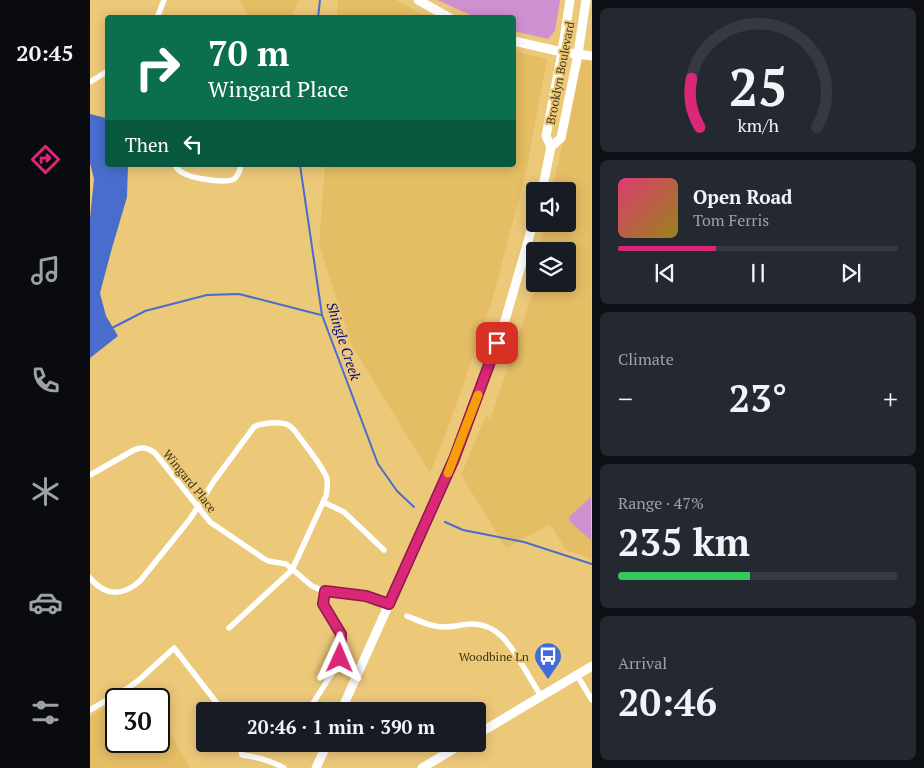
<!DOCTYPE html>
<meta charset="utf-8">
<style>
:root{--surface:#171b24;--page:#242831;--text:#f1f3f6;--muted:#9ea1a6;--line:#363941;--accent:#db2777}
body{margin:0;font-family:"PT Serif",serif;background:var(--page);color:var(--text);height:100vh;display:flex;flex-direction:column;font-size:19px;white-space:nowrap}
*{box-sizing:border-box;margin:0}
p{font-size:16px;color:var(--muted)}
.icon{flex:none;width:28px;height:28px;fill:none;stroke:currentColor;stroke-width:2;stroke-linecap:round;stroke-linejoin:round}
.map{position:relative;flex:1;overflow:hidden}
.panel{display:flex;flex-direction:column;gap:8px;padding:8px;background:#0d0f14;width:332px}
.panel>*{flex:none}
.guide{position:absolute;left:15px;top:15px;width:411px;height:152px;border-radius:5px;box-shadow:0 2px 12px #0003;background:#0b6e4f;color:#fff;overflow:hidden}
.buttons{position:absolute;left:436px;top:182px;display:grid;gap:10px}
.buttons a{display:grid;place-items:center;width:50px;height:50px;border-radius:5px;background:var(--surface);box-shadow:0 2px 12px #0003;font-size:25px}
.speed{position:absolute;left:15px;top:688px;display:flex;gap:10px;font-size:25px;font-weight:700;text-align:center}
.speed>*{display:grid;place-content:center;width:65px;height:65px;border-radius:50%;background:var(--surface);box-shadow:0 2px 12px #0003;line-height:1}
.speed .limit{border:2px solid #111;border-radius:8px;background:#fff;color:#111}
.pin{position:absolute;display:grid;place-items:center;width:42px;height:42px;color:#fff;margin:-21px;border-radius:10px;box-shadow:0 2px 8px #0006}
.me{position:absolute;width:55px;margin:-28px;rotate:1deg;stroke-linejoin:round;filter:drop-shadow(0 0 4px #0008)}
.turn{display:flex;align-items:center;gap:18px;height:105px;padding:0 20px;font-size:22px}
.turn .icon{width:65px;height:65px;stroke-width:2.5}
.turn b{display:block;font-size:35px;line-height:42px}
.then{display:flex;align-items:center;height:48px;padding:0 20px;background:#0003;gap:10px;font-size:19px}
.big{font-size:38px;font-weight:700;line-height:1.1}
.panel .widget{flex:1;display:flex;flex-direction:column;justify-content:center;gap:8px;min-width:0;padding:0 18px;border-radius:8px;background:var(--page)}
.panel .dial{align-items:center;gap:0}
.dial svg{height:130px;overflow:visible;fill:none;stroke:var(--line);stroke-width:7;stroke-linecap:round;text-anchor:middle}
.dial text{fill:var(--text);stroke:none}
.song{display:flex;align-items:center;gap:15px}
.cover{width:60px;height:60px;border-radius:8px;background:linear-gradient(135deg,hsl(340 70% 55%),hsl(50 70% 35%))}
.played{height:5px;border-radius:2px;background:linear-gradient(90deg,var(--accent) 35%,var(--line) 35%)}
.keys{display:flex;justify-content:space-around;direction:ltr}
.heat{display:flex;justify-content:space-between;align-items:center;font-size:28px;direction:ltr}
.charge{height:8px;border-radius:4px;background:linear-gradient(90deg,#34c759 47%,var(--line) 0)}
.trip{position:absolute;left:106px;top:702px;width:290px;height:50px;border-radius:5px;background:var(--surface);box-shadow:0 2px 12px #0003;font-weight:700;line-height:50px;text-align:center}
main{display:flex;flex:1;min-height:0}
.tabs{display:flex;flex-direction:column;width:90px;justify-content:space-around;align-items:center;background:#090b0e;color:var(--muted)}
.tabs .icon{width:35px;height:35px}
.tabs .selected{color:var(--accent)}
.tabs b{font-size:22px;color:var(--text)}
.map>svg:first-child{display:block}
.built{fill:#e5bd64}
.green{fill:#d091d1}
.water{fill:#486dcc}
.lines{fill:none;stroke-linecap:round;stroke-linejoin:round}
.stream{stroke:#486dcc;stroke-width:2}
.street{stroke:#fff;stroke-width:5.5}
.secondary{stroke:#fff;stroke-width:9}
.route-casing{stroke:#8e194d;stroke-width:12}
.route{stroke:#db2777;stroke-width:9}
.slow{stroke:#f59e0b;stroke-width:9}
.labels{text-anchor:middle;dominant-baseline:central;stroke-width:4;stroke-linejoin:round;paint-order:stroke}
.street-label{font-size:12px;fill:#443614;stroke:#ecc879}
.poi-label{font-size:12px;fill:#443614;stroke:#ecc879;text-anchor:end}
.water-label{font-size:14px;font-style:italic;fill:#060882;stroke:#ecc879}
</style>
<main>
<nav class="tabs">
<b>20:45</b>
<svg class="icon selected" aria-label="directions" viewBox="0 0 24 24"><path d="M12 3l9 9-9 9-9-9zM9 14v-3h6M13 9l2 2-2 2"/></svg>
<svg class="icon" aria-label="music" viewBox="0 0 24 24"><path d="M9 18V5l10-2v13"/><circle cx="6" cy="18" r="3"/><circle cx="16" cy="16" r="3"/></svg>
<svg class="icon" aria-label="phone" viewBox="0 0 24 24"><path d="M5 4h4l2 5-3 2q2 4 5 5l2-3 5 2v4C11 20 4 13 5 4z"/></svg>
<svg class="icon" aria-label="climate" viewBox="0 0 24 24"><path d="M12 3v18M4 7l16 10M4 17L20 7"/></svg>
<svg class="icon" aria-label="car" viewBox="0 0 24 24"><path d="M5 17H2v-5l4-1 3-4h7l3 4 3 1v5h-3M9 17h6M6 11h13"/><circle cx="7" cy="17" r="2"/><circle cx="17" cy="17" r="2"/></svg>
<svg class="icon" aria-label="filters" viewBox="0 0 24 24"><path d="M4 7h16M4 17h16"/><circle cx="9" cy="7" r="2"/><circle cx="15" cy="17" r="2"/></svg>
</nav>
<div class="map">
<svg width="502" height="768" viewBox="0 0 502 768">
<rect width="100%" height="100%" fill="#ecc879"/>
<path class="built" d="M150,0h59l-8,17 -41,1z
M248,0h58l30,17h-89z
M424,51l33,8 -21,113 -35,132 -42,121 -19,48 -78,-127 -33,-101 6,-80h189z
M498,59h3v499l-25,-8 -16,-26 -44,24 -45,-73 25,-60 4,5 46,-136h32v-33h-21l3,-7 -10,1 5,-21h23v-33h-16l29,-126 3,-4z
M26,701v40h43v-28l31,55h-100v-51z"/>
<path class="green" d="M347,0h123l-5,31 -7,8 -34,-8v-13l-39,-1z
M501,497v43l-21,-18 -1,-5z"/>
<path class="water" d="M0,114l16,4 1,2 1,45h20l-1,32 -15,51 -12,45 6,23 12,20 -28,22v-140l4,-39 -4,-16z"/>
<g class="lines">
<path class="stream" d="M228,18l2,-18
M210,165l22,150 56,149 19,27 17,16
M22,328l33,-17 62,-16 32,-1 82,21
M355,522l18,8 61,12 68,22"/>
<path class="street" d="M67,18l7,-18
M0,82l18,-11
M85,165c2,4 4,6 8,8 8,5 43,11 51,6 4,-3 6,-9 7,-14
M0,475l44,-25c8,-4 14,-2 21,3l55,69 53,36 5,3 18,3 26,22 9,4 45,7 23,7
M233,502l21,10 40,38
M0,578c16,19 33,18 50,3l50,-62 24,-38 40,-54c7,-4 27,-6 34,-2 3,1 5,4 7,6 8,12 29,36 32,48 1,6 0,11 -1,17l-34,74 -63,58
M317,616c13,5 24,11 38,11 9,0 18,-3 27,-3 25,0 37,19 49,39 7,11 13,22 20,33
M487,675l15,25
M0,710l38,-22 11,-8 35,-32 49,63
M218,711l30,-47 3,-13v-17l-18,-30v-4l2,-9
M150,744l2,11c15,2 28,5 42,13"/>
<path class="secondary" d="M328,0l32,18
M424,41l48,11 30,4
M461,147l-5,-11 16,-84 8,-52
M452,191l9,-44 10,-9 17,-84 8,-54
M251,711l113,-252 52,-142 29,-100
M388,734l114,-68
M226,768l11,-24
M332,768l40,-24"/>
</g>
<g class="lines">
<g class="route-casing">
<path id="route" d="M250,658l1,-24 -18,-30 2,-13 41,5 23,8 65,-145 43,-116"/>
</g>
<use href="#route" class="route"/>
<path class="slow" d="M358,473l30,-78"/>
</g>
<defs>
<g id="bus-pin" transform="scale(1.4375)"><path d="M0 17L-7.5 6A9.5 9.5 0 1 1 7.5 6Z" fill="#416adb" stroke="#ecc879"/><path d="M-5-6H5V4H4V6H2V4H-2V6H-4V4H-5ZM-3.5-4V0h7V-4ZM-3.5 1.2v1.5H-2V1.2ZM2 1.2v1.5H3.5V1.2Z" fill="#fff"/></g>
</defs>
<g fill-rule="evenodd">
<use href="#bus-pin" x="458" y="656"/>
</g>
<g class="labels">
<g class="street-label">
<text transform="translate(470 73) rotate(-79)">Brooklyn Boulevard</text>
<text transform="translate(100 481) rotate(51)">Wingard Place</text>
</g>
<g class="poi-label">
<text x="439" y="656">Woodbine Ln</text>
</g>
<g class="water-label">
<text transform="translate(254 341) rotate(72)">Shingle Creek</text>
</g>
</g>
</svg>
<div class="buttons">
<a><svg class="icon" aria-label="sound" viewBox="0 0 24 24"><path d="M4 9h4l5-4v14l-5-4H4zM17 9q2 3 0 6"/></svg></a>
<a><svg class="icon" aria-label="layers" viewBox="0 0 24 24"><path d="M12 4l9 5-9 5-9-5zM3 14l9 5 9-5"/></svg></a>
</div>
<div class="speed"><div class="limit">30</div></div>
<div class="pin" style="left:407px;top:343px;background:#d93025"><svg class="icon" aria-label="arrive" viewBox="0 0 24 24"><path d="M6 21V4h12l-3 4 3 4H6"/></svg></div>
<svg class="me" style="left:250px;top:658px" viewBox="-20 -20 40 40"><path d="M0-17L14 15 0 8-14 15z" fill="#db2777" stroke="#fff" stroke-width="4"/></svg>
<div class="trip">20:46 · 1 min · 390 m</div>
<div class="guide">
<div class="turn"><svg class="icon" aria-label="right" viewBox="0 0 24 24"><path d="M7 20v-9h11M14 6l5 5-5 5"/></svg><div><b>70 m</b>Wingard Place</div></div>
<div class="then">Then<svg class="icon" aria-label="left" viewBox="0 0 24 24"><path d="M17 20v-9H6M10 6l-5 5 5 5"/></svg></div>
</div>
</div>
<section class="panel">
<div class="widget dial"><svg viewBox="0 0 100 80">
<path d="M14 69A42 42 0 1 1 86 69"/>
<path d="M14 69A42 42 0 0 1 9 39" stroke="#db2777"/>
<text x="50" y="56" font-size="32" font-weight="700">25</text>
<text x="50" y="72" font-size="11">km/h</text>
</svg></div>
<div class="widget">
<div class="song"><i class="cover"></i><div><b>Open Road</b><p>Tom Ferris</p></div></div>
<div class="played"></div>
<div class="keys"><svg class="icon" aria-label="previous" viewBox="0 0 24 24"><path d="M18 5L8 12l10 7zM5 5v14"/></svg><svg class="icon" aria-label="pause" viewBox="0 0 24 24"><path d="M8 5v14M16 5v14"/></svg><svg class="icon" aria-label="next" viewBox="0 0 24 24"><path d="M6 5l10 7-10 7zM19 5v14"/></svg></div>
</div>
<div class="widget"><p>Climate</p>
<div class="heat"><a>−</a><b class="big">23°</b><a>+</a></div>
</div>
<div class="widget"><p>Range · 47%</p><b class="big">235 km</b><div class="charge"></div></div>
<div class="widget"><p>Arrival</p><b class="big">20:46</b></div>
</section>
</main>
